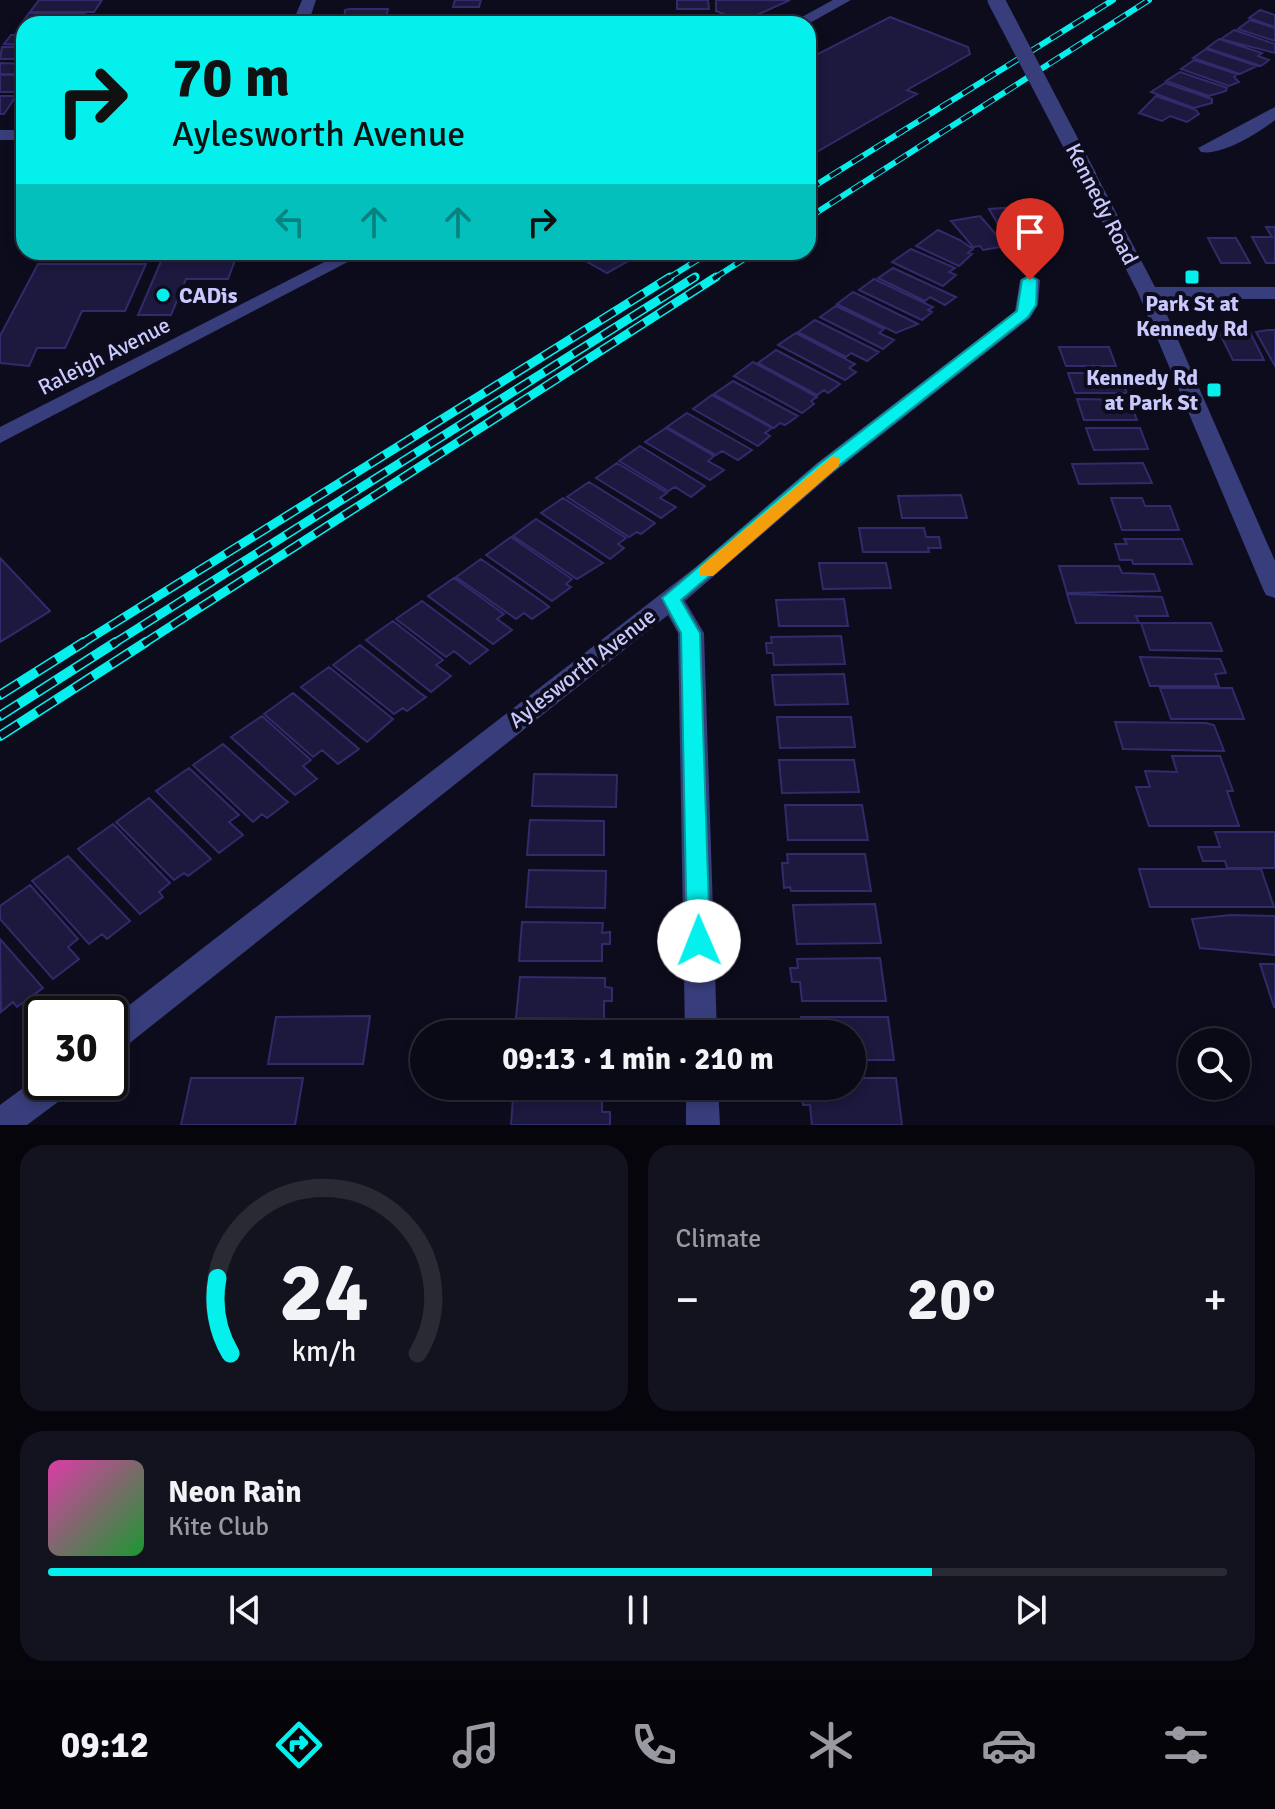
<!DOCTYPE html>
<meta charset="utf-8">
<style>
:root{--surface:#0a0916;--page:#13121f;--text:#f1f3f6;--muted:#999aa1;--line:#2a2a35;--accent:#04f0ec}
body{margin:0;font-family:Signika,sans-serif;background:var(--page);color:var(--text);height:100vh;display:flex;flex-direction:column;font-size:30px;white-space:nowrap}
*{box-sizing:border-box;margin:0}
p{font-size:26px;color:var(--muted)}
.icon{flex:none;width:44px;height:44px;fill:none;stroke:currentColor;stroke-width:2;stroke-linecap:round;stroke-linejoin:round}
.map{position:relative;height:1125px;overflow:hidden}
.sheet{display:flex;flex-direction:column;gap:20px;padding:20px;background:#06050c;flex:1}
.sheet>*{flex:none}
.banner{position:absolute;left:16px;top:16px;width:800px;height:244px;border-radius:24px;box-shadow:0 4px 12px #0003,0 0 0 2px var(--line);background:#04f0ec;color:#111;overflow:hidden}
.tools{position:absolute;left:1178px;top:1028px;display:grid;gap:16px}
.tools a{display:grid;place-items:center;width:72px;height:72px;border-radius:50%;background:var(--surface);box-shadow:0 4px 12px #0003,0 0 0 2px var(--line);font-size:40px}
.speed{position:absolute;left:24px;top:996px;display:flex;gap:16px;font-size:40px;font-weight:700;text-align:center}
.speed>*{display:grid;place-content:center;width:104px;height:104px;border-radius:50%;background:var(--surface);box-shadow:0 4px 12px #0003,0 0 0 2px var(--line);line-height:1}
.speed .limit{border:4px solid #111;border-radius:12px;background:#fff;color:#111}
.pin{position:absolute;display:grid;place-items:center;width:68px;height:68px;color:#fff;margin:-82px -34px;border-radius:50% 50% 50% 0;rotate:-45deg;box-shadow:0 0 8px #0007}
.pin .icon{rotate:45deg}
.me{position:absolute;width:88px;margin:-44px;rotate:359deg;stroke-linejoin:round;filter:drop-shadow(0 0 6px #0008)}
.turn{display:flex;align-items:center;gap:28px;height:168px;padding:0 24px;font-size:36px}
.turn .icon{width:104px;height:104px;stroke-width:2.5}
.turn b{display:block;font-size:56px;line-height:68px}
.lanes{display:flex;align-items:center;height:76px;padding:0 24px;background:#0003;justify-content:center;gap:40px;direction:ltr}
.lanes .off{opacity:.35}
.big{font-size:60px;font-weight:700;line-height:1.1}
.sheet .widget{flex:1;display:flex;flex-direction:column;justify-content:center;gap:12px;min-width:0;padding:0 28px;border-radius:24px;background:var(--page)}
.sheet .dial{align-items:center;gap:0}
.dial svg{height:208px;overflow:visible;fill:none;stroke:var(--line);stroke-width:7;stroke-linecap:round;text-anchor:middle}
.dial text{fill:var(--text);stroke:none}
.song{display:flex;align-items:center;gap:24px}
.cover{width:96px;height:96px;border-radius:12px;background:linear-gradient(135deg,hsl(320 70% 55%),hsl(130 70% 35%))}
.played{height:8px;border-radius:4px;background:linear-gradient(90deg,var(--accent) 75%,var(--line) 75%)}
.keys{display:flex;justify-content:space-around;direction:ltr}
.heat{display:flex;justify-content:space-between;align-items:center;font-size:44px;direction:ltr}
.sheet .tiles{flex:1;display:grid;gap:20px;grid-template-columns:1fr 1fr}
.widget:last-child{grid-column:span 2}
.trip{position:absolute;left:410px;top:1020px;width:456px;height:80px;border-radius:40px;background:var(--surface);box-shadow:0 4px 12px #0003,0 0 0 2px var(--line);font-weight:700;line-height:80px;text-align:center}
.menu{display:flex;height:128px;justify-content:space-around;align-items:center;background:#040409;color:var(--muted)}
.menu .icon{width:56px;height:56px}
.menu .current{color:var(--accent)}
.menu b{font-size:36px;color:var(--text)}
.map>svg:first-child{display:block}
.building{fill:#1c183e;stroke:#302b6a;stroke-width:2}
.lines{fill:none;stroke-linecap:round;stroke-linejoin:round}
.minor{fill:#383d7c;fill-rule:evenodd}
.rail-far2-casing{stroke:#04f0ec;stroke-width:6}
.rail-far1-casing{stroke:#04f0ec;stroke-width:9}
.rail-casing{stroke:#04f0ec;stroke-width:10}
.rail-far2{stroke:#0d0c1d;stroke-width:4;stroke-dasharray:13;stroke-linecap:butt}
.rail-far1{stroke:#0d0c1d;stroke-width:6;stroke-dasharray:17;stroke-linecap:butt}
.rail{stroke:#0d0c1d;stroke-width:7;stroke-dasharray:22;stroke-linecap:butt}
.minor-bridge{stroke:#383d7c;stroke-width:17}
.route{fill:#04f0ec;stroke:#039c99;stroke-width:2}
.slow{fill:#f59e0b}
.poi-dot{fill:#04f0ec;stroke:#0d0c1d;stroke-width:3}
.labels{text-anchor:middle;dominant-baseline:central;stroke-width:8;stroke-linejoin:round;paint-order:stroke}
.street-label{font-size:22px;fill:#c9c9fe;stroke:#0d0c1d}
.poi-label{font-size:22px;font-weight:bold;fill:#c9c9fe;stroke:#0d0c1d;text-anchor:start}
</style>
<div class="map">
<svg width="1275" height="1125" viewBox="0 0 1275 1125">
<rect width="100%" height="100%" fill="#0d0c1d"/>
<path class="building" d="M39,0h63l-8,12h-64z
M455,0h26l-2,7h-26z
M677,0h31l1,9h-32z
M716,0h74l-53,24 -18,-7 5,-3 -8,-3z
M349,9h39l-2,9 -42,6 1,-14z
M1260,10l15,5v12l-26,-9z
M29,13h56l-6,9 -57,1z
M226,16h25l-4,8h-53l2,-4h28z
M890,17l78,30 2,7 -63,36 10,4 -109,63v-98z
M1250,20l25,8v13l-37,-12z
M1234,30l41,14v9l-54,-14z
M11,35h13v10l-20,-1z
M1219,39l43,14 -4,3 11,4 -8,6 -54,-18z
M2,47h22v12h-24z
M1206,49l51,17 -17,8 -47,-16z
M1194,60l43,14 -3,3 5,5 -10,4 -48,-17z
M0,63l24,1v10h-24z
M1180,72l47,16 -1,3 -17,5 -43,-15z
M0,75h24v17h-24z
M1165,83l47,16v4l-18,5 -43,-16z
M0,96h16l-12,18h-4z
M1156,96l40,14 3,4 -12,8 -17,-6 -8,5 -23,-8z
M1019,207l17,27 -7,1 4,6 -24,2 -20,-34z
M980,216l26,30 -23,4 -3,-4 -7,1 -22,-26z
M1266,227h9v36h-9l-14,-26h20z
M938,230l22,10 13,9 -5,4 4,1 -13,12 -43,-20z
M1208,238h28l14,25h-29z
M911,249l44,19 -6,4 7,3 -13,11 -51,-24z
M165,252h73l-10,27h-42l-15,36h-33z
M570,252h74l-37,21z
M38,264h108l-21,47h-43l-17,37h-28l-8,18 -29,-3v-27z
M893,268l63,29 -11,8 -15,-8 -5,4 -47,-23z
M874,279l59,28 -5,3 4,2 -10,8 -63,-30z
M853,292l61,30 4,2 -22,9 -59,-29z
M836,306l48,23 -5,4 15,7 -11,9 -63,-32z
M815,320l64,32 -12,9 -16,-8 -5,4 -48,-25z
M1218,330h31l15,30h-31z
M1268,330h7v36l-19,-34z
M796,333l59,31 -6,4 7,4 -11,8 -67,-35z
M1059,347h50l7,19h-50z
M776,350l61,32 3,2 -12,9 -4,-3 -7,5 -59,-32z
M753,362l64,35 -6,4 3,3 -12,9 -68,-37z
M1068,373h51l8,20h-52z
M733,381l61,33 4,2 -13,9 -5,-2 -6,5 -60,-34z
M712,395l60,33 -7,5 5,3 -12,10 -65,-37z
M1077,399l52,1 8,20h-53z
M687,413l65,37 -14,10 -16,-9 -6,4 -49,-28z
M666,428l48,28 -6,5 16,9 -14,10 -65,-38z
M1086,428h54l8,21 -54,1z
M640,446l65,40 -14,11 -16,-10 -7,4 -49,-30z
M617,463l50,30 -7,5 16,9 -15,11 -65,-40z
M1143,463l9,20 -73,1 -7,-20z
M589,482l61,38 5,3 -14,11 -4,-2 -8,5 -62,-40z
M961,495l6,23h-65l-4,-22z
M563,498l63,40 -8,6 6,4 -14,11 -69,-46z
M1111,498h31l3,8h25l9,24h-57z
M536,519l67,44 -26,16 -64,-43z
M859,528h65l2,9h13l2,11h-13l1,4h-66z
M511,537l61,42 -6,5 5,3 -19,14 -66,-46z
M1124,539h58l10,25h-59l-1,-4h-12l-5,-16h12z
M0,558l50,53 -50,31z
M481,559l62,43 6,5 -17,12 -8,-6 -8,6 -60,-42z
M819,563h67l5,25 -68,1z
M1059,566h60l3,7 32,1 6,17 -93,2z
M454,578l50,36 -7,5 15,11 -19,14 -65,-48z
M1067,594l95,3 6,19h-32l3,7h-63z
M844,599l4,27h-69l-3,-26z
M422,601l66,49 -18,14 -16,-13 -8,6 -50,-38z
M393,621l50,39 -7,5 15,11 -20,16 -65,-52z
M1141,623h70l11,28 -72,-1z
M841,636l4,28 -71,1 -1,-12h-6l-1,-10h6l-1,-6z
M360,645l60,48 6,4 -19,14 -4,-3 -9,6 -61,-49z
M1140,657l80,2 6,14 -11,1 4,12h-69z
M329,667l64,52 -26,23 -66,-55z
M844,674l4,30 -73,1 -3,-30z
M1160,688h72l12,31h-73z
M293,693l66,56 -21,15 -16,-14 -9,7 -49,-43z
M262,716l49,44 -8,6 14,13 -22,16 -64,-58z
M777,717h74l4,30 -75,1z
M1115,722l91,1 8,2 10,26 -101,-2z
M223,744l60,54 5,4 -21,16 -5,-4 -9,8 -60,-57z
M1172,756h48l13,35h-6l12,35h-90l-13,-39h14l-5,-16 32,1z
M779,760h75l5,32 -77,1z
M189,768l50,47 -10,7 14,13 -24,18 -63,-62z
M534,774l83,1 -1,32 -84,-1z
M149,798l62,61 -23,17 -4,-3 -10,7 -58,-58z
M785,805h77l6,35h-80z
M530,820l74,1v34h-77z
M113,824l57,59 -11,9 4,5 -23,17 -62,-65z
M1215,832h60v36h-48l-2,-7h-22l-5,-14h22z
M787,854h78l6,37h-80l-1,-4 -6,1 -2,-25h6z
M68,856l62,65 -23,18 -5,-5 -13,10 -57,-63z
M1139,869h122l13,38h-124z
M529,870l77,1 -1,37 -79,-1z
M30,885l48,54 -10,8 11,12 -26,20 -53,-60v-13z
M875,904l6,39 -84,1 -4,-39z
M1231,915l44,1v39l-75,-7 -8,-29z
M522,922l81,1 -1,10 8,-1v12h-8v17h-83z
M0,939l43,49 -26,19 -4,-5 -12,10z
M880,958l6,43h-84l-2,-19h-8l-2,-14h8l-1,-9z
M1260,964h15v43h-1z
M520,977l85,1v9l7,1v13h-8v18l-88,-1z
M370,1016l-7,48h-95l8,-47z
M801,1017h87l6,43h-42v-26h-50z
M191,1078h112l-8,47h-114z
M852,1078h44l6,47h-90l-2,-20h-7l-2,-15h7v-4h44z
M513,1098l89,2v12h8v13h-99z"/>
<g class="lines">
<path class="minor" d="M302,0h14l-8,24h-16z
M833,0h18l-43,24h-19z
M1275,107v13c-16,13 -53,36 -74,32l-3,-4z
M0,130h24v10h-24z
M1088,171l9,5 58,111h120v12h-115l115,262v37l-9,-3 -3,-6 -125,-296 -59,-117z
M344,252h23l-367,191v-16z
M1030,274l10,6 -2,25 -8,13 -197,155 -148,128 19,32 13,401h-32l-7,-401 -10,-18 -547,435 -11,4v-34l587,-454 120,-103 198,-152 5,-31z
M42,1074v8h32l-4,11 -43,32h-27v-20z
M686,1086h32l2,39h-34z"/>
<g class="rail-far2-casing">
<path id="rail-far2" d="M808,190l305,-190
M808,218l341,-218
M667,279l43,-27
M692,279l4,-3
M713,279l42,-27"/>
</g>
<g class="rail-far1-casing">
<path id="rail-far1" d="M81,644l589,-367
M113,644l582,-367
M143,644l573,-367"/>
</g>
<g class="rail-casing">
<path id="rail" d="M0,695l84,-53
M0,716l116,-74
M0,736l146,-94"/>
</g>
<use href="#rail-far2" class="rail-far2"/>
<use href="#rail-far1" class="rail-far1"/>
<use href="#rail" class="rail"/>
<path class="minor-bridge" d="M996,0l92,176"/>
</g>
<path class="route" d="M1030,276l7,4 -1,25 -8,12 -197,155 -150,128 19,33 10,308 -3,8 -8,3 -9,-3 -3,-8 -6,-308 -19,-35 157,-134 198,-153 5,-31z"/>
<path class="slow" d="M833,456l6,2v8l-126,110h-13v-9z"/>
<g class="poi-dot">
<rect x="1184" y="269" width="16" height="16" rx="4"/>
<circle cx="163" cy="295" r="8"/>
<rect x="1206" y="382" width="16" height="16" rx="4"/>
</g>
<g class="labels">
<g class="street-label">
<text transform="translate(1102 204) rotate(63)">Kennedy Road</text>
<text transform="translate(104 356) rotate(-27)">Raleigh Avenue</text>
<text transform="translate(582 668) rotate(-38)">Aylesworth Avenue</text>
</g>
<g class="poi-label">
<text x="179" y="295">CADis</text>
<text x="1192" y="303" text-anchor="middle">Park St at<tspan x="1192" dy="25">Kennedy Rd</tspan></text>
<text x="1198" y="377" text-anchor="end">Kennedy Rd<tspan x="1198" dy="25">at Park St</tspan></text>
</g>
</g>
</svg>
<div class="tools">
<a><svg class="icon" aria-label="search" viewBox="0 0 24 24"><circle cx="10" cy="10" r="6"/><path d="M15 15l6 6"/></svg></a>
</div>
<div class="speed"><div class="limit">30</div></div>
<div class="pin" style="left:1030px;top:280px;background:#d93025"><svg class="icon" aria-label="arrive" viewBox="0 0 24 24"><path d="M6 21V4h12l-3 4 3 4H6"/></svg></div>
<svg class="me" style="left:699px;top:941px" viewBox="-20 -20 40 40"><circle r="19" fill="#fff"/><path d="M0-13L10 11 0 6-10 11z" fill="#04f0ec"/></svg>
<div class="trip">09:13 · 1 min · 210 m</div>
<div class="banner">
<div class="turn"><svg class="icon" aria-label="right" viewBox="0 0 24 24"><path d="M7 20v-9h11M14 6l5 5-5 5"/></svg><div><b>70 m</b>Aylesworth Avenue</div></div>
<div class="lanes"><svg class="icon off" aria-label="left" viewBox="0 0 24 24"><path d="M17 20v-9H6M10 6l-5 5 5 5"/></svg><svg class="icon off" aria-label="ahead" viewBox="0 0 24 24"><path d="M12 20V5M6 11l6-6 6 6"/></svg><svg class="icon off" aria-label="ahead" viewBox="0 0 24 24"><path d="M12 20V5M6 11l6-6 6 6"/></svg><svg class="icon" aria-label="right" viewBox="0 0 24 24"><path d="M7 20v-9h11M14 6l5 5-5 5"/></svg></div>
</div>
</div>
<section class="sheet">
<div class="tiles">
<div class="widget dial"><svg viewBox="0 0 100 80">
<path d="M14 69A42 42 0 1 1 86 69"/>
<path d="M14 69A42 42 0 0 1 9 40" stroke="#04f0ec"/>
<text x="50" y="56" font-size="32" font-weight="700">24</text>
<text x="50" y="72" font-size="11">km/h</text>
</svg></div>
<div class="widget"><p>Climate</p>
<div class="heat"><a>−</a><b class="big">20°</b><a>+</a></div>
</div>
<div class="widget">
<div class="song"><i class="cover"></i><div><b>Neon Rain</b><p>Kite Club</p></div></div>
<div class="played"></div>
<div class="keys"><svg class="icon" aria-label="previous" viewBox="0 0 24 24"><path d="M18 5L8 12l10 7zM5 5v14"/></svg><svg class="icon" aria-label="pause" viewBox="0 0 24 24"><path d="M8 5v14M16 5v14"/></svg><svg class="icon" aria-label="next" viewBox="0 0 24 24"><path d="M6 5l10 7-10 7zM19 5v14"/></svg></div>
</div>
</div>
</section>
<nav class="menu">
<b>09:12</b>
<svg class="icon current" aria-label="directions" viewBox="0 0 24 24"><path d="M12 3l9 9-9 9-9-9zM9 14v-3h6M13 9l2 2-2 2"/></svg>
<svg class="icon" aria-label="music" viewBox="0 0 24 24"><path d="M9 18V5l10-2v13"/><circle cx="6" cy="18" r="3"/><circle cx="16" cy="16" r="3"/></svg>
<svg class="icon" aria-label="phone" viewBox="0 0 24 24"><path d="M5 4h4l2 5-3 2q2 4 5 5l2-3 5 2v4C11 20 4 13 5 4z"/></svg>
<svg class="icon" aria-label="climate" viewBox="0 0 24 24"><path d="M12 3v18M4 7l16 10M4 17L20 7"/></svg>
<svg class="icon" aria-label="car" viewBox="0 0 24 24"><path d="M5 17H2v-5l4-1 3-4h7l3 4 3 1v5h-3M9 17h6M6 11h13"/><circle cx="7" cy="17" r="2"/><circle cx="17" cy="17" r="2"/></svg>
<svg class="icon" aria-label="filters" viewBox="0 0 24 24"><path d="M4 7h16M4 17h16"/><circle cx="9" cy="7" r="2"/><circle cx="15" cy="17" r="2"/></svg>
</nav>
